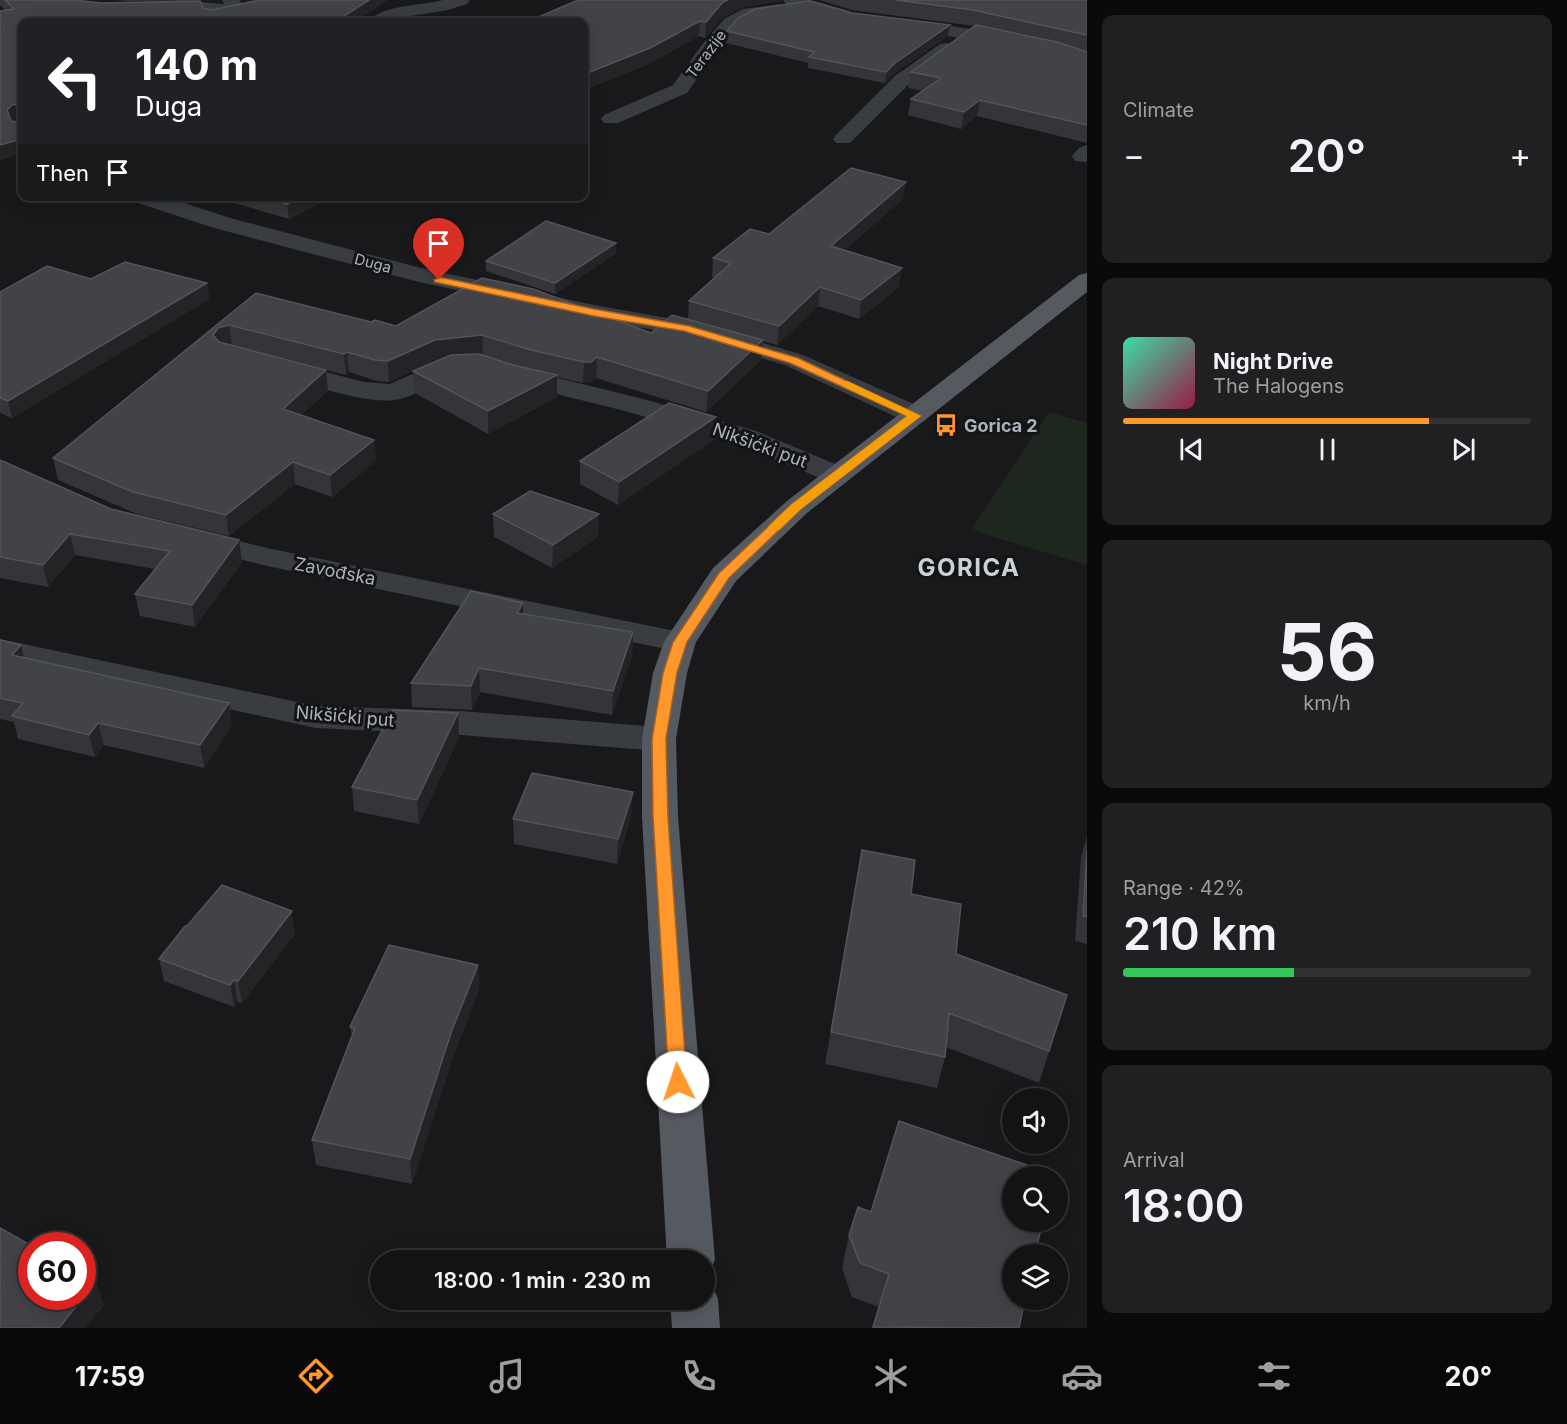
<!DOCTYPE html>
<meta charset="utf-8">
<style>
:root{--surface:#131314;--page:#202022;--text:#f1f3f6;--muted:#9d9ea0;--line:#323234;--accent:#ff972d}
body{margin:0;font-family:Inter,sans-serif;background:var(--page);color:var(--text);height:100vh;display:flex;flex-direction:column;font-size:22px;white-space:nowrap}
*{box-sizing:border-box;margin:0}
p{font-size:20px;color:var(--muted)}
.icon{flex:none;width:33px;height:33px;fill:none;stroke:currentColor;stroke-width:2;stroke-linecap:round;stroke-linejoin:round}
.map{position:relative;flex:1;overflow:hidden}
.sheet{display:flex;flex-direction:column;gap:15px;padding:15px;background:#0a0a0b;width:480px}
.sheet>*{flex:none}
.banner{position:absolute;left:18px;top:18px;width:570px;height:183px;border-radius:12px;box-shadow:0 3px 15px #0003,0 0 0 2px var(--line);background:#202124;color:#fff;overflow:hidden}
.buttons{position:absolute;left:1002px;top:1088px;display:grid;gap:12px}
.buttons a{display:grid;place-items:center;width:66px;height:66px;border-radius:50%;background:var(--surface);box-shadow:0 3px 15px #0003,0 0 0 2px var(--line);font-size:30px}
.speed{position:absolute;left:18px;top:1232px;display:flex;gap:12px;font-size:30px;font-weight:700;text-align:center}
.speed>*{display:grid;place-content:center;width:78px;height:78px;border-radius:50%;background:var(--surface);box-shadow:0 3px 15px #0003,0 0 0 2px var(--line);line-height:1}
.speed .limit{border:9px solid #d22;background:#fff;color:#111}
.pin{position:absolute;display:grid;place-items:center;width:51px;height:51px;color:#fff;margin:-62px -26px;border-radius:50% 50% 50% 0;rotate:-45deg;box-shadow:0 0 6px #0007}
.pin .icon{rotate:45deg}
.me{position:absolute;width:66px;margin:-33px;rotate:356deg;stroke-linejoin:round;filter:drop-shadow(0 0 4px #0008)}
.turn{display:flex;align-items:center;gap:21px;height:126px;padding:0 18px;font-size:27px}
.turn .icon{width:78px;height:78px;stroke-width:2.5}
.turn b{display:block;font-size:42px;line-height:51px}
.then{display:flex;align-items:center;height:57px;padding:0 18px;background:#0003;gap:12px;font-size:22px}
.big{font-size:45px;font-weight:600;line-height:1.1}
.sheet .tile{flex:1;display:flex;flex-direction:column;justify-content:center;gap:9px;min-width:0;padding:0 21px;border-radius:12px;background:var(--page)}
.sheet .dial{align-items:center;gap:0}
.dial b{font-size:78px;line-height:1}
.song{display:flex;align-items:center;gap:18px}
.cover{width:72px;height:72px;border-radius:9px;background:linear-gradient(135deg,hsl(160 70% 55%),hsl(340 70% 35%))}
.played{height:6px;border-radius:3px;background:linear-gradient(90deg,var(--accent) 75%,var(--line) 75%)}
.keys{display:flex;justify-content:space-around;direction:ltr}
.heat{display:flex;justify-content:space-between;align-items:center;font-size:33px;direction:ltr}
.charge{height:9px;border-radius:4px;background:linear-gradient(90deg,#34c759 42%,var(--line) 0)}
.trip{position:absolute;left:370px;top:1250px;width:345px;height:60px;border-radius:30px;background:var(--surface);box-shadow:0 3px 15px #0003,0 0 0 2px var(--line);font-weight:600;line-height:60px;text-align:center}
.tab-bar{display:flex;height:96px;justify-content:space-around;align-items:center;background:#080808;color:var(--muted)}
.tab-bar .icon{width:42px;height:42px}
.tab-bar .selected{color:var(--accent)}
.tab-bar b{font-size:27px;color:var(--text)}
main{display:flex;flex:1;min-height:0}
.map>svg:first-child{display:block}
.green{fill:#1e271e}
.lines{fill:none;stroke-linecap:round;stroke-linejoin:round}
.minor{fill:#393c41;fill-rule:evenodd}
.primary{fill:#555960;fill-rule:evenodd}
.wall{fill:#353539;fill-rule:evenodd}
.shaded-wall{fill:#242427}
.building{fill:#414347;stroke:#525459;stroke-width:1.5;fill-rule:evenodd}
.route{fill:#ff972d;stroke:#a6621d;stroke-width:1.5}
.slow{fill:#f59e0b}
.labels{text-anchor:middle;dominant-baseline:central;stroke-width:6;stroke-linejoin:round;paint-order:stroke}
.far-street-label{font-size:15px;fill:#aab2bc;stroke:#141416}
.poi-label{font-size:18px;font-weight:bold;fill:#aab2bc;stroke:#141416;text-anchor:start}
.street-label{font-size:18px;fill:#aab2bc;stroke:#141416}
.district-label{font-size:24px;font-weight:bold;letter-spacing:1.5px;fill:#cbd1d8;stroke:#141416}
</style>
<main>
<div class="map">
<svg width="1087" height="1328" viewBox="0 0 1087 1328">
<rect width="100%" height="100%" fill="#19191b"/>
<path class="green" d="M1049,412l38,11v142l-116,-35z"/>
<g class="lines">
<path class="minor" d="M179,0l45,4 -2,-4h18l4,10 -3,4 -6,1 -58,-5 -26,1 -3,-4 3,-4z
M443,0h27l-3,4 -19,6 -43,7 -14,5h-23c14,-18 55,-16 75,-22z
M783,0h28l39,11 3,4 -3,4 -6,1 -58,-16z
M780,4l6,1 3,4 -3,4 -33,5 -17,9 -22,27 -27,39 -69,30h-14l-3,-4 3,-4 69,-30 28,-39 23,-27 19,-10z
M904,20c62,7 123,17 183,34v12l-91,-23 -98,-14 -3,-4 3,-4z
M946,43l6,1 3,4 -3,4 -43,32 -59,59h-14l-3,-4 3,-4 59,-59 45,-32z
M1087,145v17l-12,-1 -3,-4c4,-7 7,-10 15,-12z
M129,196h34l67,22 191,50 173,37 101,18 108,32 122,54 4,6 -4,6 -10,2 -10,-2 -120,-56 -103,-30 -88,-16 -175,-37 -205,-54 -82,-27z
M446,359l17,3 4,5 -4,5c-22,6 -47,25 -68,28 -33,4 -88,-17 -121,-25l-4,-6 4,-6 9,-2 81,21 26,2z
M513,367l130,32 113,32 91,38 4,6 -4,6 -10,3 -10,-3 -91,-38 -111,-32 -121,-30 -4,-6 4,-6z
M198,531l69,17 413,84 11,3 5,7 -5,7 -11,3 -413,-86 -80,-20 -4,-6 4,-6z
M0,639l316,67 145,5 198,16 12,4 5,8 -5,8 -12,4 -198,-16 -145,-7 -316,-69z"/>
<path class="primary" d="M1087,273v19l-280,221 -71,68 -40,61 -9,31 -11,66 2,78 37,443 -7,15 -3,1v-16h-38l-25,-443v-78l11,-66 11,-31 49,-74 74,-67 292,-226z
M705,1281l6,2 7,16 2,29h-48l-2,-29h35z"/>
</g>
<path class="wall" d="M0,0h74l27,3 102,5 8,2 49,-10h127l-33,22h-332v131l-22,7 5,-150 -5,-5zM21,118v4l-8,-1 1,-2z
M113,0h107l-90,1z
M819,0h268v143l-110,-27 -16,13 -53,-14 3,-16 12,-8 -15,-3 3,-16 64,-46 -123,-16z
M781,1l-39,6 -20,11 -17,20 -6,-2 -50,28 -65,26v-68z
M852,13l98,12 -2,11 -54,38 -9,9 -77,-15v-5l-82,-20 1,-12z
M211,196h123l-45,23z
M903,199l-58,51 54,37 -40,32 -41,-13 -41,39 -14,-4 -2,19 -55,52 -110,-34 -5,4 -8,1 -26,-6v20l-69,37 -73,-41 -2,-22 27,-11h-4l-47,22 -12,-1 -28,-9 -3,3 -114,-30h-1l97,46 -27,24 73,25 2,21 -44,36 -37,-13 -66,52 -92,-22 -79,-34 -5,-22 203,-165 115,29 25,4 255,7 37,-14 1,-18 26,-23 -3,-1 1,-19 56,-24zM483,355l37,12 -7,-2z
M616,253l-61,41 -69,-23v-10z
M91,279l116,4 2,16 -197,119 -12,-5v-121z
M716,417l-1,22 -97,66 -38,-21v-23z
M0,460l111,49 128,31 3,22 -47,65 -55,-11 -5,-22 20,-25 -80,-14 -27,32 -48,-9z
M493,514l105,23 -46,31 -58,-31z
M523,603v11l110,18 -1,24 -20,59 -132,-23 -8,18 -60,-3 -1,-24z
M0,640l24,18 208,68 -28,42 -100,-23 -9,12 -77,-18 -4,-17 -14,-3z
M458,713l1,24 -40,87 -65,-13 -2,-24z
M631,816l-14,48 -103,-20 -1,-25z
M1087,836v108l-12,-3 6,-84z
M862,850l49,44 45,60 111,41 -28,88 -93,-36 -1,10 -8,31 -112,-24z
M187,926l108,8 -53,69 -4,-1 -4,5 -70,-26 -5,-22z
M478,965l1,25 -25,64 -42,130 -96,-19 -4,-25 40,-103 -2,-10z
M849,1235l170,93h-146l6,-21 -27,-10 -10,-29z"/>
<path class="shaded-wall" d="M369,0h18l-33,22h-19z
M728,0h54l-1,1 -39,6 -20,11 -17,20 1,-16 17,-20z
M700,21l-1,15 -50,28 -64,26v-16z
M950,25l-2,11 -54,38 -9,9 1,-11 9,-9z
M980,100l-3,16 -16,13 3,-17z
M21,104l1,13 -8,2 -4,5 -3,-14 5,-5z
M22,139v14l-22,7v-15z
M906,182l-3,17 -74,65 2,-18z
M303,196h31l-45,23 -2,-15z
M616,243v10l-61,41v-11z
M902,268l-3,19 -40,32 2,-19z
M207,283l2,16 -197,119 -4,-17z
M820,287l-2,19 -41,39 2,-19z
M229,325l3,20 -11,3 -8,-13 5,-7z
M482,335l1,20 -47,5 -47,22 -1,-21 47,-21z
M763,340l-2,20 -55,52 2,-21z
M347,352l2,20 -3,3 -2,-21z
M597,357l-1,21 -5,4 -8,1 1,-21z
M326,370l2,21 -43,39 -2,-21z
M557,375v22l-69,37v-23z
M716,417l-1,22 -97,66 1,-23z
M374,440l2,21 -44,36 -2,-22z
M293,462l2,22 -66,52 -3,-21z
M599,514l-1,23 -46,31 1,-23z
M70,534l5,21 -27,32 -5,-22z
M239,540l3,22 -47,65 -3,-22z
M523,603v23l-6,-13z
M633,632l-1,24 -20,59 1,-24z
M21,645l5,22 -14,-12z
M479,668l1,24 -8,18 -1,-24z
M229,703l3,23 -28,42 -4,-23z
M458,713l1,24 -40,87 -2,-24z
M98,723l6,22 -9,12 -6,-22z
M633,792l-2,24 -14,48 1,-25z
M292,911l3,23 -53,69 -4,-22z
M478,965l1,25 -25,64 -42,130 -2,-25 42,-129z
M234,980l4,22 -4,5 -4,-22z
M96,1281l8,24 -19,23h-26z"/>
<path class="building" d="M5,0h69l27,3 99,-2 3,7 8,2 49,-10h109l-34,22h-313v117l-22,6v-134l14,-2zM21,104v18l-10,-1 -4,-11 5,-5z
M578,0h150l-5,2 -17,20 -6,-1 -50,27 -65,26h-1v-52h-57z
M896,0h191v35l-114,-25z
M809,1l43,12 98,12 -55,38 -9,9 -77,-15 5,-5 -87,-21 11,-13 17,-9z
M976,25l81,17 30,10v73l-107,-25 -16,12 -53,-13 30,-21 -30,-6z
M851,168l55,14 -75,64 71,22 -41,32 -41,-13 -41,39 -90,-25 42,-38 -18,-5 37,-29 19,5z
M260,196h43l-16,8z
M546,221l70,22 -61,40 -69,-22z
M125,262l82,21 -199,118 -8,-3v-106l47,-26 44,13z
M482,278l51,11 118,44 21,-18 91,25 -55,51 -111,-34 -6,5h-7l-53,-12 -49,-15 -47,5 -47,21 -13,-1 -28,-8 -3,2 -115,-29 -11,3 -5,7 6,7 107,28 -43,39 91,31 -44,35 -37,-13 -67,53 -93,-23 -80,-34 203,-165 115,29 4,-2 21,6z
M479,354l34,11 44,10 -69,36 -75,-40 38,-16z
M669,403l47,14 -97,65 -39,-21z
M0,460l111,49 128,31 -47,65 -57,-11 35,-43 -100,-17 -27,31 -43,-8z
M530,491l69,23 -46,31 -60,-31z
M471,591l52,12 -6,10 116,19 -20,59 -134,-23 -8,18 -60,-3z
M0,640l21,5 -9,10 217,48 -29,42 -102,-22 -9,12 -77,-19 11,-13 -23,-5z
M393,710l65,3 -41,87 -65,-13z
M532,773l101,19 -15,47 -105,-20z
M862,850l53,10 -4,34 50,10 -5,50 111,41 -18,56 -100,-38 -4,44 -114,-25z
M1087,850v67l-4,-1z
M222,885l70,26 -54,70 -4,-1 -4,5 -71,-26 26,-33h2z
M389,945l89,20 -26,65 -42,129 -98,-19 43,-112 -5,-1z
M899,1121l154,53v2h-41v45h31l-8,33h-23v45h13l-6,29 -146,-1 16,-53 -29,-11 -11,-28 9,-28 13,5z
M0,1228l32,18v50h50v-22l14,7 -37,47h-59z"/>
<path class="route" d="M439,277l155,32 95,17 109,32 123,58 -120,93 -72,69 -42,64 -10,31 -11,66 2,78 19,265 -3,6 -6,2 -6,-2 -3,-6 -16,-265 -1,-78 11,-66 10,-31 46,-69 73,-69 115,-88 -117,-53 -106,-32 -90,-15 -159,-34 -1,-2z"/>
<path class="slow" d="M847,381l74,35 -120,93 -22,21h-9l-2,-3 2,-2 22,-21 115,-88 -63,-29 -2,-2z"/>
<defs>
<g id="bus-bare" transform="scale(1.8)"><path d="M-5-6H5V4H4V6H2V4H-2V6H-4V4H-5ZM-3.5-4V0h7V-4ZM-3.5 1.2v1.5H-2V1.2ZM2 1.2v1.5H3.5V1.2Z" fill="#ff972d" stroke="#141416" stroke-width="2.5" paint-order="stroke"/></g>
</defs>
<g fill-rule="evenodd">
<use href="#bus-bare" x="946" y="425"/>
</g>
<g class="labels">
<g class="far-street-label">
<text transform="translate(706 54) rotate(-53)">Terazije</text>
<text transform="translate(373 263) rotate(15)">Duga</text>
</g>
<g class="poi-label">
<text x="964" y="425">Gorica 2</text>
</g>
<g class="street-label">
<text transform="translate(760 445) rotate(20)">Nikšićki put</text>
<text transform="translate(335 571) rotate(11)">Zavođska</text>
<text transform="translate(345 716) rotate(5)">Nikšićki put</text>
</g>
<g class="district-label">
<text x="969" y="567">GORICA</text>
</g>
</g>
</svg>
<div class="buttons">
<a><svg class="icon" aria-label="sound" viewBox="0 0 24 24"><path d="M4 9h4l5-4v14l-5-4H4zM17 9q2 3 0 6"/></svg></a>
<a><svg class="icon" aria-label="search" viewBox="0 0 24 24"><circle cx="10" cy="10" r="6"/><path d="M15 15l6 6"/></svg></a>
<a><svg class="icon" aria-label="layers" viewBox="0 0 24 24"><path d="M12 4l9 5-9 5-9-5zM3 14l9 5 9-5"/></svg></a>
</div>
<div class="speed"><div class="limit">60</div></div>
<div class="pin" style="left:439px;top:280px;background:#d93025"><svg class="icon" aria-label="arrive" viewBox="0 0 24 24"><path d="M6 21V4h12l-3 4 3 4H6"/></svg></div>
<svg class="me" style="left:678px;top:1082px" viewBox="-20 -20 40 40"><circle r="19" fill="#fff"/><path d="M0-13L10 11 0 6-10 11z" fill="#ff972d"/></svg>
<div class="trip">18:00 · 1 min · 230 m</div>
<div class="banner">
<div class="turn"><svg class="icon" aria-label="left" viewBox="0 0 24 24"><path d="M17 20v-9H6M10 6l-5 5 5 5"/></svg><div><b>140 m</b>Duga</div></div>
<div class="then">Then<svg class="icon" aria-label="arrive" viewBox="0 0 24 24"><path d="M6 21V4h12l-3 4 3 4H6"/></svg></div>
</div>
</div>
<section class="sheet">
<div class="tile"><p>Climate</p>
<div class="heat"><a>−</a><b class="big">20°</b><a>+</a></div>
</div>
<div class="tile">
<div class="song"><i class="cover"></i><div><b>Night Drive</b><p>The Halogens</p></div></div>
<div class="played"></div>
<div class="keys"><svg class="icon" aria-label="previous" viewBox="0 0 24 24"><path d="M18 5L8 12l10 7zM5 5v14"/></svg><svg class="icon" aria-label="pause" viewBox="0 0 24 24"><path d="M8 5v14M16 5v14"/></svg><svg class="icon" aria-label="next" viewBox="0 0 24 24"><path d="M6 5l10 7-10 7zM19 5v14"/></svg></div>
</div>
<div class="tile dial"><b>56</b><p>km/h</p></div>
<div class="tile"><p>Range · 42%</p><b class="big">210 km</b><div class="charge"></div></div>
<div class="tile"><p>Arrival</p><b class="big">18:00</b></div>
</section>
</main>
<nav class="tab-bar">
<b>17:59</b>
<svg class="icon selected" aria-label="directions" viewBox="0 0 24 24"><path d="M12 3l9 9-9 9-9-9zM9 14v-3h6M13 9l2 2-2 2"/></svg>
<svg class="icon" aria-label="music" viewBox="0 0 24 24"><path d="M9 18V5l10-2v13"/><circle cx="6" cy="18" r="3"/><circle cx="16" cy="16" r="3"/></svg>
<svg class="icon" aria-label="phone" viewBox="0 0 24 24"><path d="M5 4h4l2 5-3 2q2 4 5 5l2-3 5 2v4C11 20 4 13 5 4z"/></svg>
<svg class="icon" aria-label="climate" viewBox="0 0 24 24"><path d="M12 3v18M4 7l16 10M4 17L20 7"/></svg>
<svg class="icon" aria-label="car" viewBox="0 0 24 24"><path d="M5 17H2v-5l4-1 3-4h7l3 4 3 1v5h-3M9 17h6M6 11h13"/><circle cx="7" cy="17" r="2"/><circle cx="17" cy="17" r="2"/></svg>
<svg class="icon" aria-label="filters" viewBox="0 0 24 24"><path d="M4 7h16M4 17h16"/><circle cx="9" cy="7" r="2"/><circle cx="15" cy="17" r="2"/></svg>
<b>20°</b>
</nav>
